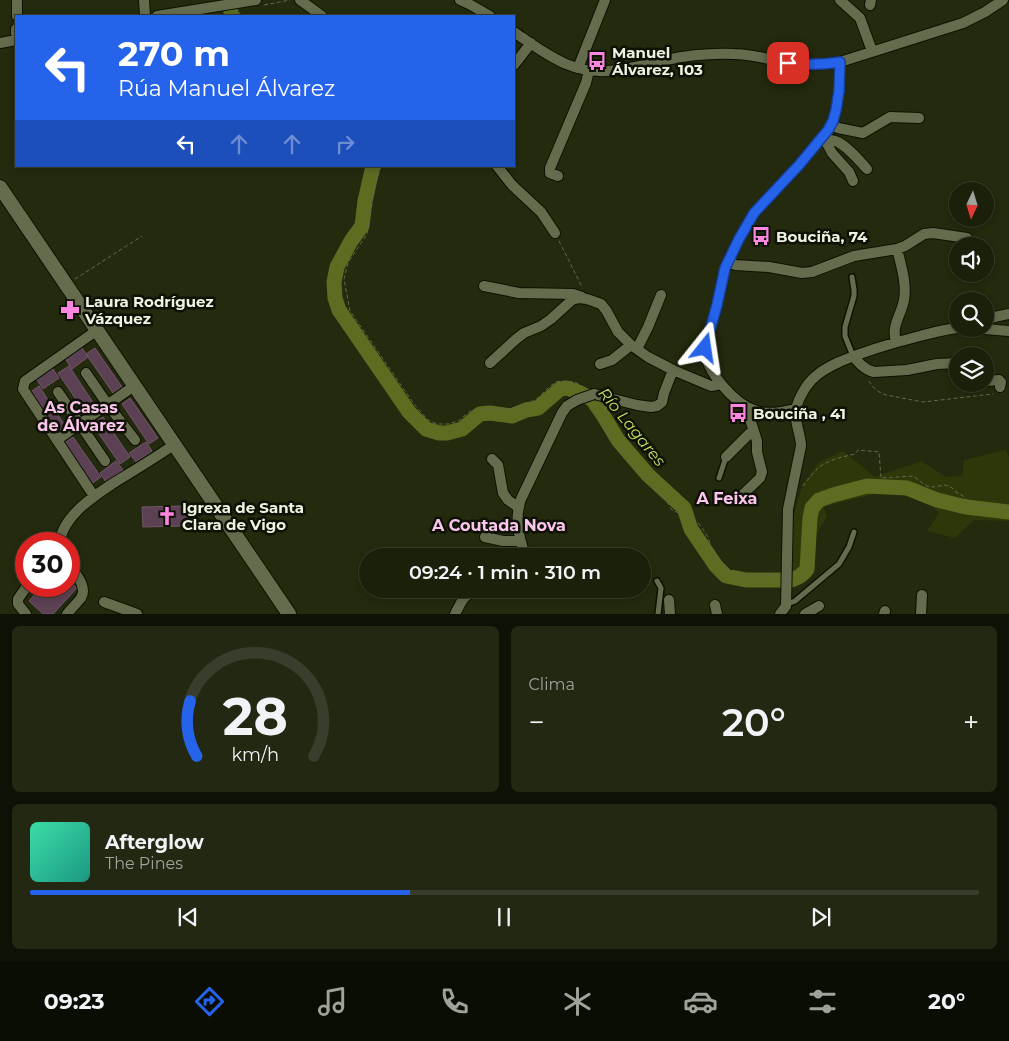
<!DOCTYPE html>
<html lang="es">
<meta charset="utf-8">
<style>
:root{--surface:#1a200a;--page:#232813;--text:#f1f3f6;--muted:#9fa39c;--line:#383e2b;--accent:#2563eb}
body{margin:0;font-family:Montserrat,sans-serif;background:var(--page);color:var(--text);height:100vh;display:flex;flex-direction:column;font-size:19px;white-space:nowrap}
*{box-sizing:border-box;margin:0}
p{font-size:16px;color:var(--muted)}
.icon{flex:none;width:28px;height:28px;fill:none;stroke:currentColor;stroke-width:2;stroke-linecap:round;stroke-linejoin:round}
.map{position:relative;height:614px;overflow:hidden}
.drawer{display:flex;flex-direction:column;gap:12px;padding:12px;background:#0e1206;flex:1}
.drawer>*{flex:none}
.banner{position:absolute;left:15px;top:15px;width:500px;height:152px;border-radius:0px;box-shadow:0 2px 8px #0003,0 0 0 1px var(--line);background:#2563eb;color:#fff;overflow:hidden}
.needle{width:32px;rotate:184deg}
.buttons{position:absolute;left:949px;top:182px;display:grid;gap:10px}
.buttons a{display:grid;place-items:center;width:45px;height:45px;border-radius:50%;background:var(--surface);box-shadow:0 2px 8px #0003,0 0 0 1px var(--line);font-size:25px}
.speed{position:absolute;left:15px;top:532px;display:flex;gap:10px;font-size:25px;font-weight:700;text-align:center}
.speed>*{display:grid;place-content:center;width:65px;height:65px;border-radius:50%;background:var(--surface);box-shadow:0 2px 8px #0003,0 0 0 1px var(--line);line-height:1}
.speed .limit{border:8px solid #d22;background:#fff;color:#111}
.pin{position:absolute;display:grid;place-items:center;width:42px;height:42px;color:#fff;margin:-21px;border-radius:10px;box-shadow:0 2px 8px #0006}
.me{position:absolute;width:55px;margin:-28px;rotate:15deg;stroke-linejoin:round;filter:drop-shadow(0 0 4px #0008)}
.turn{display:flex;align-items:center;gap:18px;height:105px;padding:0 20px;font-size:22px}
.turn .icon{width:65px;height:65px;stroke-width:2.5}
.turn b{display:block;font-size:35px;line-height:42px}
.lanes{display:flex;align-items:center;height:48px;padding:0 20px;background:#0003;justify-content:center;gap:25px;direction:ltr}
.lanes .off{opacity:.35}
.big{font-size:38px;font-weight:600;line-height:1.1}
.drawer .widget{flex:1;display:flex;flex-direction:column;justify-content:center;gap:8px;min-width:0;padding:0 18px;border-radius:8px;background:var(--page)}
.drawer .dial{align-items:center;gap:0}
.dial svg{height:130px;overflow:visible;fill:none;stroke:var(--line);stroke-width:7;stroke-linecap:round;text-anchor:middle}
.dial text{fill:var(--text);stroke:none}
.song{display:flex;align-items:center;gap:15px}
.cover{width:60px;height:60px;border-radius:8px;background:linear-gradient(135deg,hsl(160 70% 55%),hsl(170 70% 35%))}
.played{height:5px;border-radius:2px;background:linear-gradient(90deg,var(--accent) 40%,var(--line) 40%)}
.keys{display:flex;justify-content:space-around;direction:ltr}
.heat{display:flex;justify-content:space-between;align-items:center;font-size:28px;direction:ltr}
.drawer .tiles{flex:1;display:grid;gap:12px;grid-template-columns:1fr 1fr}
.widget:last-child{grid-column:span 2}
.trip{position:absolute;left:359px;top:548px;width:292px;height:50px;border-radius:25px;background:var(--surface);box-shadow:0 2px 8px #0003,0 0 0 1px var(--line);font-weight:600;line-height:50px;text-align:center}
.tabs{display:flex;height:80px;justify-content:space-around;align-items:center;background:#0a0d04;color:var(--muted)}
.tabs .icon{width:35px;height:35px}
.tabs .current{color:var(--accent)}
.tabs b{font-size:22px;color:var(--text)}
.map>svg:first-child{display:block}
.green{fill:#2e370a}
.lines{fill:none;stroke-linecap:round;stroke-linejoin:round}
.river{stroke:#5c6c21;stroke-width:15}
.building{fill:#5c4154;stroke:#72566a}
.service-casing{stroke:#0d1200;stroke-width:8}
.minor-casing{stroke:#0d1200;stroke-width:12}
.secondary-casing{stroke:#0d1200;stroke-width:16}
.path{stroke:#61684e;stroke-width:1;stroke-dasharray:4 2.5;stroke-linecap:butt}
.service{stroke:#646c4d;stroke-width:5}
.minor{stroke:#646c4d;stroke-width:10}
.secondary{stroke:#646c4d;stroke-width:14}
.minor-bridge-casing{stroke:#0d1200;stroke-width:12;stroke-linecap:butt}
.minor-bridge{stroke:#646c4d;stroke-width:10}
.route-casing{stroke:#184099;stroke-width:12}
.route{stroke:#2563eb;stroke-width:9}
.labels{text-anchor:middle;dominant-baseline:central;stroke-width:5;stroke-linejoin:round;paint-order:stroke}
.poi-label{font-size:15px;font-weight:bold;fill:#eef3e1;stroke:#0e1106;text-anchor:start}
.neighbourhood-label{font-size:16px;font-weight:bold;fill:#fcc5ed;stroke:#0e1106}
.water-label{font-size:16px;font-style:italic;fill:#c3df60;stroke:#0e1106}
</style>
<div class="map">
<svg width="1009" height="614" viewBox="0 0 1009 614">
<rect width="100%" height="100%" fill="#232a0d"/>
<path class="green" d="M1006,450l3,8v63l-35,-1 -19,18 -28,-7 12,-18 -27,-29 -88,23 3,10 -11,17 -3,32 -18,22 -4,-27 2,-44 10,-33 16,-22 24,-11 32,26 46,-16 25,16 16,-1 2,-16z"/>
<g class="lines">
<path class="river" d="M231,16v-5
M373,166l-8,35 -3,25 -11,15 -14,26 -3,15 1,16 4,12 70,102 17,17 13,4h8l15,-4 18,-15 10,-1 22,3 14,-6 12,-2 22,-19 7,-1 11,4 14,7 11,16 15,25 30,35 36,33 7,21 25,37 10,10 20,4h45c7,-2 12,-5 16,-11l3,-51 2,-10 7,-8 14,-5 34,-9 40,2 30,12 29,7 43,5"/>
</g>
<path class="building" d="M82,348l6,9 -16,12 -6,-9z
M95,348l27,39 -9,6 -27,-39z
M69,366l27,41 -10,7 -28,-41z
M53,369l6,9 -16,11 -6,-9z
M39,386l27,41 -10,6 -27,-40z
M130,398l28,40 -9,6 -27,-40z
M103,417l27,40 -10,7 -28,-40z
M73,437l28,40 -10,7 -28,-41z
M146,442l6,9 -16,11 -7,-9z
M116,461l7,9 -17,12 -6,-9z
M183,506v5l9,-1v12l3,2v4l-2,3 -6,-1 -2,-4 -42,1 -1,-20z
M69,581l8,7 -24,26h-10l-14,-13 13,-15h27z"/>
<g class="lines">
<g class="service-casing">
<path id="service" d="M852,277l2,13v6l-9,31v9l8,20
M719,478l7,-21
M657,581l4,7 -3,26
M786,603h4l5,-2 44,-37 10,-17 5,-15"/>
</g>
<g class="minor-casing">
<path id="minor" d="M17,0v16
M144,0l1,16
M300,0l22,16
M460,0l9,4 21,12
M840,0l20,18 12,33
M870,5l1,-5
M157,16l99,-16
M16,29v4
M514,32c16,11 33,24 52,32 36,15 65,3 100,-4 23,-5 45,-7 68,-6 18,0 35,6 53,8 18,4 35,3 53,0l123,-39 22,-11 18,-12
M0,43l16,-3
M514,65l17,-22
M578,68l27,-68
M831,125l7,3 25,5 27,-16 29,1
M823,136l9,17 17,19 4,9
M825,139c4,1 9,1 13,3 11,6 20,17 29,27
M497,166l15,19 29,27 14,21
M558,176l-8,-3v-5l36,-85 3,-13
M729,260l6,5 34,2 33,6 10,-1 42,-16 43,-7 8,-3 19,-12 9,-1 34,5
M484,286l35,7 54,1 9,3
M985,319l24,-5
M985,329l24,2
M896,342c-5,-17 5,-26 8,-42 3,-16 -3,-35 -7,-51
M637,349l11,-22 13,-32
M853,356c6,7 12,14 21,16l33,-2 30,-6 21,-1
M490,363l25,-23 9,-7 17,-7 10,-7 21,-19 7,-2 8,1 14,5 5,6 12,22 13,13 17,12 25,13 38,16 10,-2
M600,364l12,-4 19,-15
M86,373l22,32 27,35
M985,377l2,4 12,-1 2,2 -1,5
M58,392l47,69
M594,394l43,11 14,2 6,-1 5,-4 2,-9 9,-23
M795,409c-12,3 -26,6 -38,2 -22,-6 -52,-40 -52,-63l12,-43 8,-37 14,-29 15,-26 45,-48 29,-35 5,-9 3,-11 3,-19 1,-29
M57,440l77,-54
M726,457l27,-27
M492,459l6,6 5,28 5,7 10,7
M94,496l-71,-107 2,-8 71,-50
M738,499l22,-21 2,-6 -5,-20v-11l-8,-25v-7
M485,537l18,4h17
M61,544c-2,-12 9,-26 17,-34 10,-10 22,-18 34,-26 21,-13 43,-26 63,-40
M525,556c-6,-20 -11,-36 -4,-57l41,-86 5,-7 10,-6
M669,600l1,14
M104,602l33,12
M715,605l2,9
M26,614l-8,-10v-5l9,-13
M67,614c4,-5 10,-11 14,-16 7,-11 -6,-25 -12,-34
M455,614c9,-17 7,-18 26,-25
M780,614l6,-8 2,-97 13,-63c0,-11 -8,-28 -5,-38 3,-11 11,-25 20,-32 6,-6 15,-10 23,-14 26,-11 53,-19 81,-26 12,-3 25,-7 38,-8
M805,614l14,-8
M884,614l1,-3
M921,614l1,-19"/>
</g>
<g class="secondary-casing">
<path id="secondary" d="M0,187l289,427"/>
</g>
<path class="path" d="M264,5l26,-5
M239,12l1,4
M381,166l-6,19 -8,49 -19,29 -4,16 6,32 64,93 14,16 9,4h11l10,-3 14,-11 10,-1h25l19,-4 12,-7 11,-11 7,-5 5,-1 14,1 10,6
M559,241l23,46
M75,279l67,-43
M869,381l4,6 6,5 7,3 37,7 70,-8
M591,405l6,7 16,28 53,60 6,10 22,10 6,5 8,12 4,13 18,22 18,4 31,-1
M803,486c4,-5 8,-11 13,-16 10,-10 26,-13 39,-16l3,-4 21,2 2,26 32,-2 14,10 6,1 12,-2 6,2 5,5 7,4 6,6 7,2 33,3"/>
<use href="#service" class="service"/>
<use href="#minor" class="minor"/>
<use href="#secondary" class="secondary"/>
<g class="minor-bridge-casing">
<path id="minor-bridge" d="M577,400l17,-6"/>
</g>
<use href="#minor-bridge" class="minor-bridge"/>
</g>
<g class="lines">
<g class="route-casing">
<path id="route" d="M705,348l12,-43 8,-37 14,-29 15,-26 45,-48 29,-35 5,-9 3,-11 3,-19 1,-29c-18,3 -34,3 -52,1"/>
</g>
<use href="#route" class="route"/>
</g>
<defs>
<g id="bus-bare" transform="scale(1.5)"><path d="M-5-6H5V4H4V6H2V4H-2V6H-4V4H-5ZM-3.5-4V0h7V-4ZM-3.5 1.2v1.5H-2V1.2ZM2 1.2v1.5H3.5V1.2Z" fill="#fd86e1" stroke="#0e1106" stroke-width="2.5" paint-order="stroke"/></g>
<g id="pharmacy-bare" transform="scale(1.5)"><path d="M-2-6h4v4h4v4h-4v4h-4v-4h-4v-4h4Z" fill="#fd86e1" stroke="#0e1106" stroke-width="2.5" paint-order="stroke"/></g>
<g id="church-bare" transform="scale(1.5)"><path d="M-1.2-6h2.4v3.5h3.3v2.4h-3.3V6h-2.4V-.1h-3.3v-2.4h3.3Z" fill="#fd86e1" stroke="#0e1106" stroke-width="2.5" paint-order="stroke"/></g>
</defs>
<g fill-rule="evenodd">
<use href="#bus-bare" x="597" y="61"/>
<use href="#bus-bare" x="761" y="236"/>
<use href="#pharmacy-bare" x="70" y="310"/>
<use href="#bus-bare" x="738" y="413"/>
<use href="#church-bare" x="167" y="516"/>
</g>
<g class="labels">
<g class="poi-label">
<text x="612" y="52">Manuel<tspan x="612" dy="17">Álvarez, 103</tspan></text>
<text x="776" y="236">Bouciña, 74</text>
<text x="85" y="301">Laura Rodríguez<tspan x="85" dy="17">Vázquez</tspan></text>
<text x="753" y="413">Bouciña , 41</text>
<text x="182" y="507">Igrexa de Santa<tspan x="182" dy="17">Clara de Vigo</tspan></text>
</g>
<g class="neighbourhood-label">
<text x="81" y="407">As Casas<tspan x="81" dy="18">de Álvarez</tspan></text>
<text x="727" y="498">A Feixa</text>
<text x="499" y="525">A Coutada Nova</text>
</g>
<g class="water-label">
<text transform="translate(632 427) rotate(51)">Río Lagares</text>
</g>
</g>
</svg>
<div class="buttons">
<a><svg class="needle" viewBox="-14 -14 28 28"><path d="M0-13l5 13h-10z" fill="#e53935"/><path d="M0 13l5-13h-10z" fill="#9fa39c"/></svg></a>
<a><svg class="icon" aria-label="sound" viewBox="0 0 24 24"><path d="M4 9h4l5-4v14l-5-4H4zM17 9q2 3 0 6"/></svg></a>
<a><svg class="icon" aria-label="search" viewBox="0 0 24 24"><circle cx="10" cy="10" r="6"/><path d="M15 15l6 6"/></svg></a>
<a><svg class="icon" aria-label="layers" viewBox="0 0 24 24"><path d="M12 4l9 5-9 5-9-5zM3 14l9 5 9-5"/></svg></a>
</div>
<div class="speed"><div class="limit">30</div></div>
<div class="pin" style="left:788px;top:63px;background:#d93025"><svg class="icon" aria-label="arrive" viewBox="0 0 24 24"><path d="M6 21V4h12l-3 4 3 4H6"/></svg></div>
<svg class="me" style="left:705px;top:348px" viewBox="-20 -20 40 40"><path d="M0-17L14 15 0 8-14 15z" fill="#2563eb" stroke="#fff" stroke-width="4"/></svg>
<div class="trip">09:24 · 1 min · 310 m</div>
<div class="banner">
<div class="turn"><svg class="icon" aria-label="left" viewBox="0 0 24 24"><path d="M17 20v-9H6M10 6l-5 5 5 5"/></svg><div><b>270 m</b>Rúa Manuel Álvarez</div></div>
<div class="lanes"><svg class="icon" aria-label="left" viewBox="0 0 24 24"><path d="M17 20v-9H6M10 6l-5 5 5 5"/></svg><svg class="icon off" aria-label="ahead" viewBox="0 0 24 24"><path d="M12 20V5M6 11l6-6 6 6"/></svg><svg class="icon off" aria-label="ahead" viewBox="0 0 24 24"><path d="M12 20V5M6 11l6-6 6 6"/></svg><svg class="icon off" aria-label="right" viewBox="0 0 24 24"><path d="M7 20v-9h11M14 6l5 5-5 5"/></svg></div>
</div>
</div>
<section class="drawer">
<div class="tiles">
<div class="widget dial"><svg viewBox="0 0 100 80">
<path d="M14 69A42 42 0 1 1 86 69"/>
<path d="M14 69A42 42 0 0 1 10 35" stroke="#2563eb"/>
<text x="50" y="56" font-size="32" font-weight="700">28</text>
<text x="50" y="72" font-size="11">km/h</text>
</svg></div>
<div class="widget"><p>Clima</p>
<div class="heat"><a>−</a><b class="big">20°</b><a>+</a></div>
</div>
<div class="widget">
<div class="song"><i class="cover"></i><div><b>Afterglow</b><p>The Pines</p></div></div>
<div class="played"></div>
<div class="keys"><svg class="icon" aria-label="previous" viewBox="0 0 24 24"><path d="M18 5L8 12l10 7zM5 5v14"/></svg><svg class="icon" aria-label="pause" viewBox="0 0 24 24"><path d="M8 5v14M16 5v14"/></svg><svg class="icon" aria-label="next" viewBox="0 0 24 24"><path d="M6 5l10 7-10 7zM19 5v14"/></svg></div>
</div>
</div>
</section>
<nav class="tabs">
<b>09:23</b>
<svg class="icon current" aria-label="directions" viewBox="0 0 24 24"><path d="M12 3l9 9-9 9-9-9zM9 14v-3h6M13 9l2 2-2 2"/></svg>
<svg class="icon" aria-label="music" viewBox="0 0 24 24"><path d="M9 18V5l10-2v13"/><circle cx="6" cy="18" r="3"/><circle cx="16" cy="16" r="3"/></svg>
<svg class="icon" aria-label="phone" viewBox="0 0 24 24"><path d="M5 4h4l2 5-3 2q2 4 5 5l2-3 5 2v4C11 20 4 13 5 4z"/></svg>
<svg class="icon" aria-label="climate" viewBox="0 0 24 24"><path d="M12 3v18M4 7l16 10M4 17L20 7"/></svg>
<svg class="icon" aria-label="car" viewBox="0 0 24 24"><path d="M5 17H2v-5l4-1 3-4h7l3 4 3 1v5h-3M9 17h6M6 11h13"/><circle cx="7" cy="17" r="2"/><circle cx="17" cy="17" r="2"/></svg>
<svg class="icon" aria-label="filters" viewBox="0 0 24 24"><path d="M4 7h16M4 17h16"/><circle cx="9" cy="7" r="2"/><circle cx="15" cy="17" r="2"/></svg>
<b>20°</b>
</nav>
